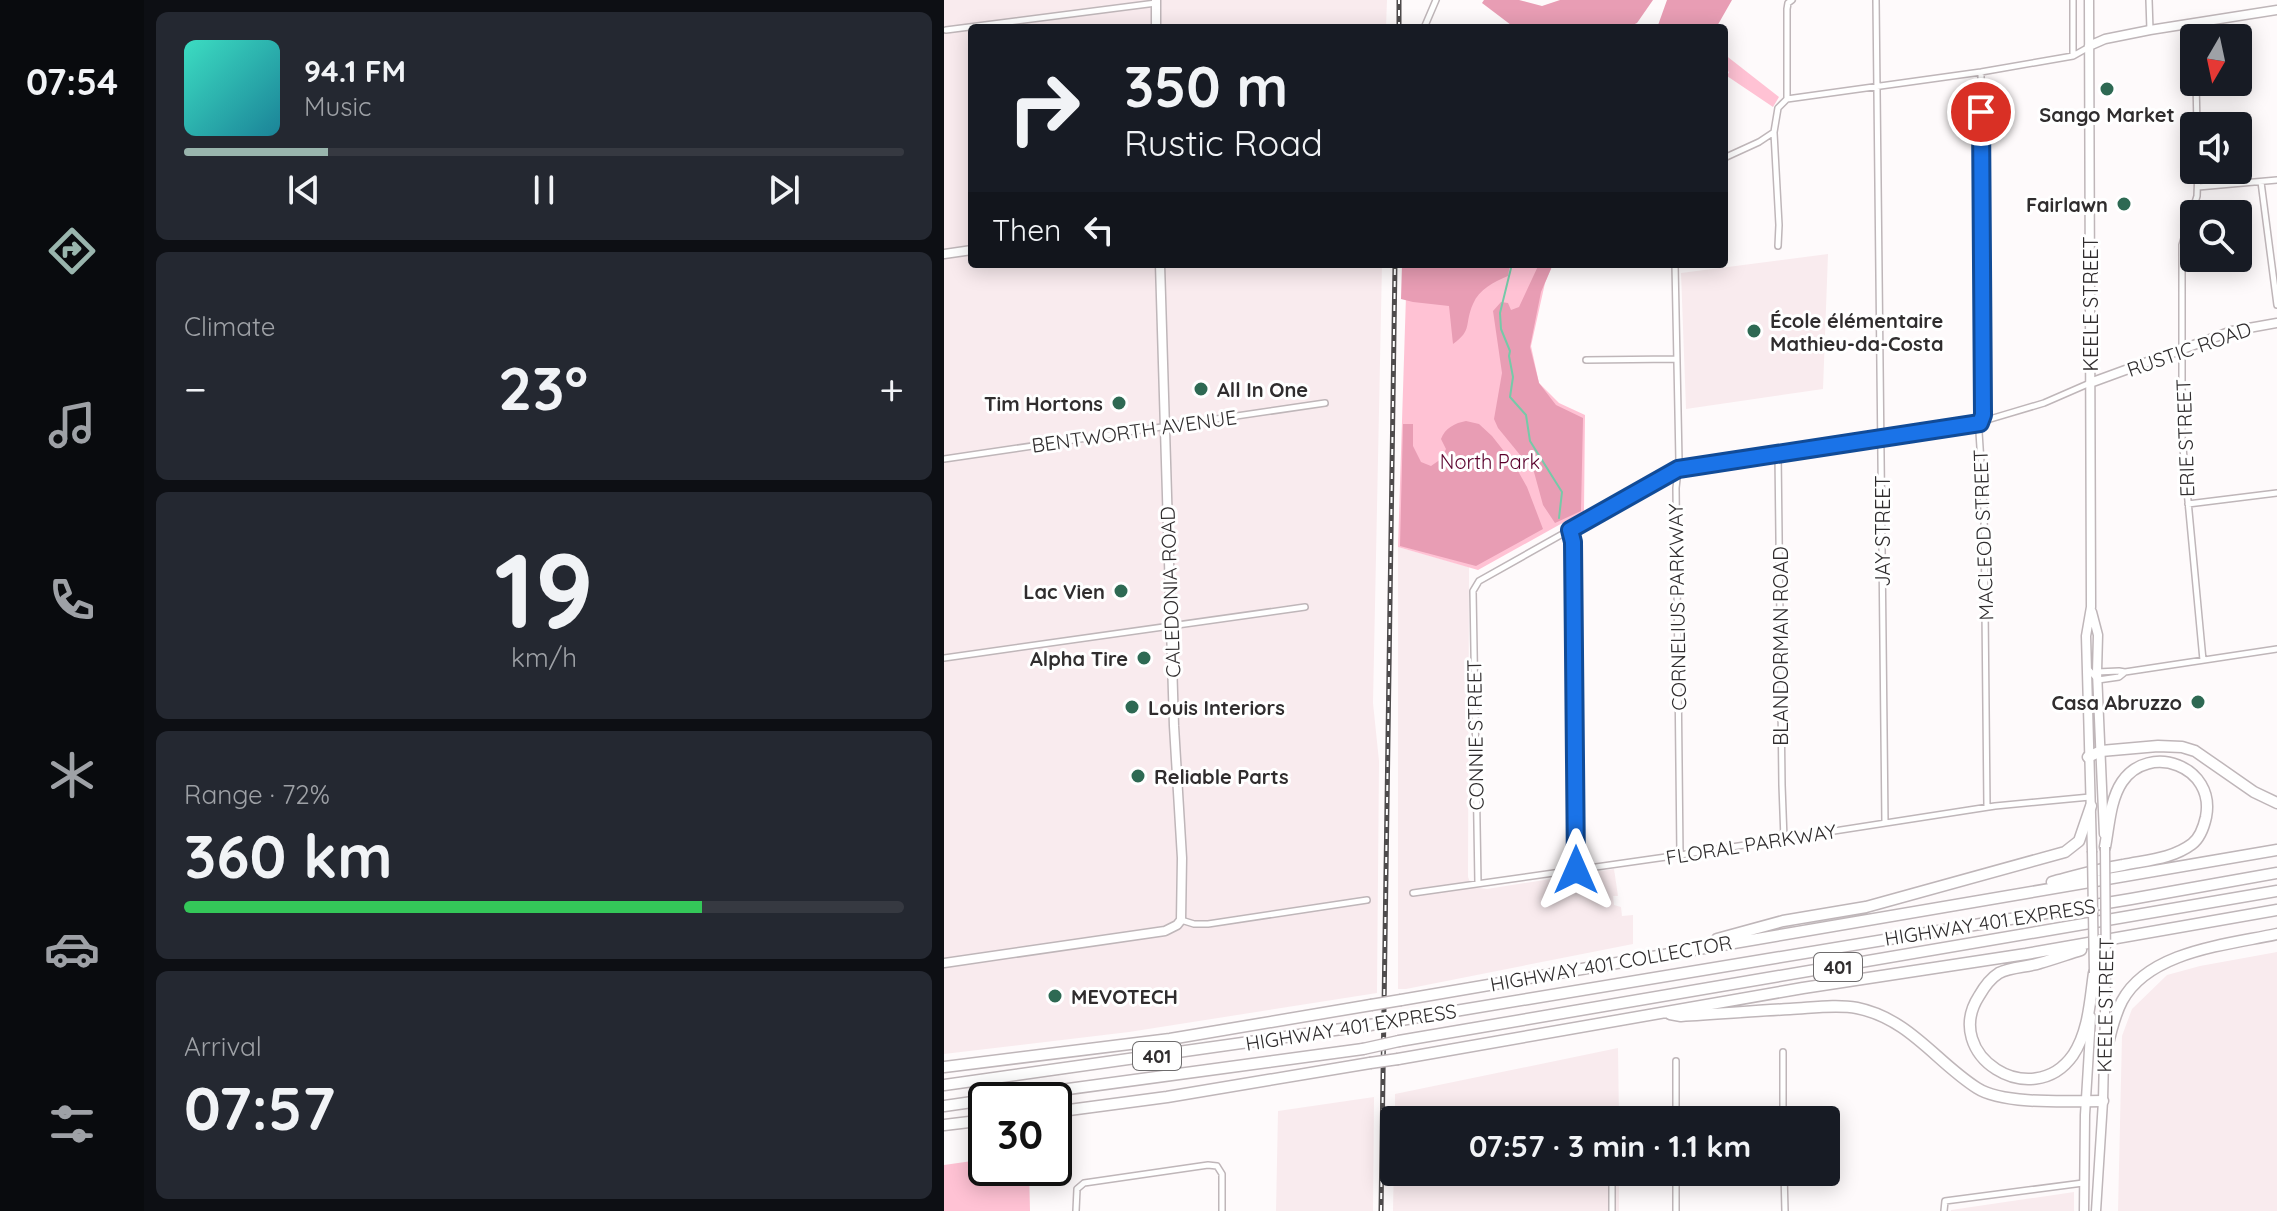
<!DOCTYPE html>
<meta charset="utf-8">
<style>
:root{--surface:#171b24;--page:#242831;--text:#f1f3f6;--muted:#9ea1a6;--line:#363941;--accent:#99b5ad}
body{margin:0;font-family:Quicksand,sans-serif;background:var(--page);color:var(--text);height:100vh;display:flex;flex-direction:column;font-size:30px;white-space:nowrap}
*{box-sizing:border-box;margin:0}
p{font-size:26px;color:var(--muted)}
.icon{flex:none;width:44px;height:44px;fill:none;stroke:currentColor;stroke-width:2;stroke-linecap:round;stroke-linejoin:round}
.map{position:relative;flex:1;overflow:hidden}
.drawer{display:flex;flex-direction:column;gap:12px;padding:12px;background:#0d0f14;width:800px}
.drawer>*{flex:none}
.banner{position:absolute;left:24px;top:24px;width:760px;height:244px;border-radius:8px;box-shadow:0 4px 20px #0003;background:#171b24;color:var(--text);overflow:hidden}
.needle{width:52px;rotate:189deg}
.fabs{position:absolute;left:1236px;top:24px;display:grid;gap:16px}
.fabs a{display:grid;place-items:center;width:72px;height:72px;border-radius:8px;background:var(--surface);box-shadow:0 4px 20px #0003;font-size:40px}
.speed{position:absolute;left:24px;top:1082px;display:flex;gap:16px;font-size:40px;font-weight:700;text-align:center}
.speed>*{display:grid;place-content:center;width:104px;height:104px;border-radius:50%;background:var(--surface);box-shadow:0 4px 20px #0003;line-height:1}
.speed .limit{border:4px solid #111;border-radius:12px;background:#fff;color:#111}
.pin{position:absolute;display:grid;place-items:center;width:68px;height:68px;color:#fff;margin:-34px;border:4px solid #fff;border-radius:50%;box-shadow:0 2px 8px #0007}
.me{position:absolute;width:88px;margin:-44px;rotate:0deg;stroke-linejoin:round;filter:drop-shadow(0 0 6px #0008)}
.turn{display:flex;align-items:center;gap:28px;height:168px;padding:0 24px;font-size:36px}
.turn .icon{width:104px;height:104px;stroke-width:2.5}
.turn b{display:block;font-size:56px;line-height:68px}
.then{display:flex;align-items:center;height:76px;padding:0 24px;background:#0003;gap:16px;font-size:30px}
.big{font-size:60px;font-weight:700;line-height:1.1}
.drawer .card{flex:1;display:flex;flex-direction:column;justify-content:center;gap:12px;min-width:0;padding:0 28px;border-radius:12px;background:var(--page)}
.drawer .dial{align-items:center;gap:0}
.dial b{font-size:104px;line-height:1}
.song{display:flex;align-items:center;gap:24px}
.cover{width:96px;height:96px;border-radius:12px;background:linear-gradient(135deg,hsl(170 70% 55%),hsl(190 70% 35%))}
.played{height:8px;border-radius:4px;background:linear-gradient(90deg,var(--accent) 20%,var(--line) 20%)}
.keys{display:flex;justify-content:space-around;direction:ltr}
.heat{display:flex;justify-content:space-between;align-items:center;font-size:44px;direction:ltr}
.charge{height:12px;border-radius:6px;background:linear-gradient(90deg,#34c759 72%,var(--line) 0)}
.trip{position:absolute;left:436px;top:1106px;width:460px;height:80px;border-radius:8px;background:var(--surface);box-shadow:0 4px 20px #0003;font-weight:700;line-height:80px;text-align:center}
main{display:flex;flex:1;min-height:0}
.tab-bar{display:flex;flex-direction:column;width:144px;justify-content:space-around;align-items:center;background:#090b0e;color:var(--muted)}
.tab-bar .icon{width:56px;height:56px}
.tab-bar .active{color:var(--accent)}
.tab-bar b{font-size:36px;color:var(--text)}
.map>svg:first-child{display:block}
.built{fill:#f9ebee}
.green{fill:#ffc2d4}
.forest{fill:#e89db4}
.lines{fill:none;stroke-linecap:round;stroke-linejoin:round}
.stream{stroke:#76c9a8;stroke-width:2}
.street-casing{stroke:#bfb6b9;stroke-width:8}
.secondary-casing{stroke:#bfb6b9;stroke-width:11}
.highway-casing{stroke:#bfb6b9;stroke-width:13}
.street{stroke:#fff;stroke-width:5}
.secondary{stroke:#fff;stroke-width:8}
.highway{stroke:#fff;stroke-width:10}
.rail-casing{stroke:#4e4b4c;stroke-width:5}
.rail{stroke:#fff;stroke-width:2;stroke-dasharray:6;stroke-linecap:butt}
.secondary-bridge-casing{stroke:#bfb6b9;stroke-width:11;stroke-linecap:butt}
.highway-bridge-casing{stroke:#bfb6b9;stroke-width:13;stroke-linecap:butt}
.secondary-bridge{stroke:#fff;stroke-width:8}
.highway-bridge{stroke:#fff;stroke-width:10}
.route-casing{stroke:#114b97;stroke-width:20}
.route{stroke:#1a73e8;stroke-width:14}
.poi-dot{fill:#2e6953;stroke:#fff;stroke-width:3}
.labels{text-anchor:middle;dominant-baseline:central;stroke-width:6;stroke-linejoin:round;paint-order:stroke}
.shield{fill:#fff;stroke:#6e6c6d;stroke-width:2}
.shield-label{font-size:18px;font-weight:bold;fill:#302d2e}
.poi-label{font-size:20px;font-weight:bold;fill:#302d2e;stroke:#fff;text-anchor:end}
.street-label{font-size:20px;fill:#302d2e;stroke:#fff}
.park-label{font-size:20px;fill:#5a002c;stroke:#fff}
</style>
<main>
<nav class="tab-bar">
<b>07:54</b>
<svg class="icon active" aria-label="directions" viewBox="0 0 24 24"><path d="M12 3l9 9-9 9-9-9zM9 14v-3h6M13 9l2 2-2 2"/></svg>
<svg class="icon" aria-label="music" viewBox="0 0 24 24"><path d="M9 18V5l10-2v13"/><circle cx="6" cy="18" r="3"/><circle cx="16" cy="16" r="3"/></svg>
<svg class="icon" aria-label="phone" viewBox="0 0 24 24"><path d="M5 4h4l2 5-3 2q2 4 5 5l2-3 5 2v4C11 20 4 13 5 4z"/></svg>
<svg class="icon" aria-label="climate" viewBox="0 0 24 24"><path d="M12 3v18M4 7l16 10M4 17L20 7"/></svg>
<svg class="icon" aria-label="car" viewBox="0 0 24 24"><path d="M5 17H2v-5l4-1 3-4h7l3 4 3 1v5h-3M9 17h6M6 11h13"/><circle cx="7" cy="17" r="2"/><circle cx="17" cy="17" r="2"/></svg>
<svg class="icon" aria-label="filters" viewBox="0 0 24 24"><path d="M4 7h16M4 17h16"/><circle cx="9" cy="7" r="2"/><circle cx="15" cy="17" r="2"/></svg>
</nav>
<section class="drawer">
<div class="card">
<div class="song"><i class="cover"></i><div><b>94.1 FM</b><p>Music</p></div></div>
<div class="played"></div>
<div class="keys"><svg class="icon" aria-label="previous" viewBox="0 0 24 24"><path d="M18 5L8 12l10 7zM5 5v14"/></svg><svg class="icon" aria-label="pause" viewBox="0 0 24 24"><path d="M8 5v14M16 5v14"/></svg><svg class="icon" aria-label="next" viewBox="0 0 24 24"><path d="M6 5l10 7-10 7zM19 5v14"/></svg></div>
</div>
<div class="card"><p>Climate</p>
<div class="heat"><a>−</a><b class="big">23°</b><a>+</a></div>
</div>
<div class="card dial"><b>19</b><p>km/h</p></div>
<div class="card"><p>Range · 72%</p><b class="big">360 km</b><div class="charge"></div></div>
<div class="card"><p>Arrival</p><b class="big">07:57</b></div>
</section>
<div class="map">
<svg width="1333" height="1211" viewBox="0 0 1333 1211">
<rect width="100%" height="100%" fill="#fefafb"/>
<path class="built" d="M0,0h443l-1,28h-414v236h410l-9,439 6,58 -2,232 -248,39 -185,22z
M884,254l-5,135 -137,20 -5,-136z
M454,547l71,20 -1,310 4,10 15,2 127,-20 4,27h-5l1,9 7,2 1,9 11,-1v29l-227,45h-8z
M1333,952v259h-159l4,-175 10,-27 35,-34 33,-9z
M674,1048l1,72h-224v-26z
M430,1097l-1,114h-97l2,-100z
M450,1158v14h225v39h-226z
M1130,1192v19h-123v-1z"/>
<path class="green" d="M780,54l55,43 -6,10 -46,-31 2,-4 -5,-4z
M463,264h146l-8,19 -14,63 8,37 20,20 26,12 -1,96 -106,59 -80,-23z
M42,1159v9h43l1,43h-86v-46z"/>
<path class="forest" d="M540,0h35l23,6 18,-6h93l-16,23 -11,5h-111l-33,-25z
M723,0h65l-16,28h-59z
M458,264h108l-2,12c-14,6 -29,13 -35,28 -9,20 0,26 -20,40l-4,-38 -36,-4 -12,-3z
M595,264h14l-12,28 -11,55 9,36 17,22 27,13 -2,93 -26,12 -12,-18 -9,-33 -36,-44 -4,-9 8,-46 -9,-62 8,-9 7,1 3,7 8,-3z
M522,421l13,3 13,12 22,28 13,23 16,42 -67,37 -76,-20 3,-122h10v22l8,16 10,4 10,-7 5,-10 -5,-10c4,-11 14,-16 25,-18z"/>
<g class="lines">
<path class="stream" d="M568,264l-12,49 1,16 9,22 -1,5 4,21 -3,20 16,18 4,26 32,51 -3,26"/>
<g class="street-casing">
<path id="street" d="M932,0l9,823
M1205,0l1,30
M1251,24v14
M480,28l12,-28
M2,30l210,-27
M1129,55v-55
M1037,72l2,343 -4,17 5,77 3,298
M1252,82l1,44
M843,99l194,-27 92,-16 16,-9
M830,133l5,92 -1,21
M780,158l35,-16 15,-10 4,-24 9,-9v-90l1,-6 4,-3
M1254,170l-1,26 -15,49v192l21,223
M1317,182l16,123
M1254,187l79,-7
M731,264l4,197 -3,27 4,367
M642,360l90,-1
M834,453l4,332 2,54
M0,459l381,-56
M1244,504l89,-11
M626,530l3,12 3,328
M0,658l361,-51
M1145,670l9,10 21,-3 5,-4
M1153,672l22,-1 6,1 152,-23
M534,883l-5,-292 6,-10 199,-112 292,-44 74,-22 46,-20
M469,893l267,-38 315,-49 95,-9
M237,920l13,4h14l159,-24
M839,1052v68
M732,1120v-59
M732,1172v39
M840,1172l1,39
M132,1211l1,-22 7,-6 124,-18 9,1 5,8v37
M668,1211v-39
M1000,1211l1,-10 138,-18"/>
</g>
<g class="secondary-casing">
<path id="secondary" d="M212,0v28
M1145,0l2,607 -5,29 6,215
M1145,46l16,-7 45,-9 127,-20
M0,254l28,-4
M1146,383l142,-52 45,-8
M1148,612l6,23 -1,37 7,162
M0,963l221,-32 12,-6 4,-5 1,-62 -8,-132 -14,-462
M1140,1211l1,-96 6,-98
M1152,1211l7,-110 3,-131"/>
</g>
<g class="highway-casing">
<path id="highway" d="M1144,757l13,-6 57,-5 24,1 13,4 59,41 23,11
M1108,882c23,-6 47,-13 71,-17 24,-5 49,-6 69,-21 8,-6 12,-18 14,-27 10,-51 -57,-75 -84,-35 -12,18 -13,44 -17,65
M773,939l66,-18 83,-14 199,-55 14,-11 12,-35
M1137,950c-13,4 -27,9 -41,13 -12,4 -30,4 -41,10 -8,5 -16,16 -20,23 -38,59 53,117 94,59 16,-24 17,-55 21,-82
M457,1000l876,-150
M726,1014l11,2c36,-2 72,-5 109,-7 21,-1 46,-5 67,-1 53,11 79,54 120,80 26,17 94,13 126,13
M457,1020l730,-121 146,-26
M455,1041l878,-150
M454,1059l405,-71 223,-34 251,-44
M1160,1061c5,-20 8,-41 18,-60 27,-50 104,-56 155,-67
M0,1067l226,-28 201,-34
M0,1085l426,-60
M43,1100l376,-51
M0,1106l42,-6
M110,1112l113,-15 203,-34
M0,1125l42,-5"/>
</g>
<use href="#street" class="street"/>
<use href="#secondary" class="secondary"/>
<use href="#highway" class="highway"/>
<g class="rail-casing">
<path id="rail" d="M455,28v-28
M437,1211l14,-947"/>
</g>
<use href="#rail" class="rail"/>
<g class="secondary-bridge-casing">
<path id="secondary-bridge" d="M1161,847l1,123
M1148,851l2,122"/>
</g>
<g class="highway-bridge-casing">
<path id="highway-bridge" d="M427,1005l30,-5
M426,1025l31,-5
M419,1049l36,-8
M426,1063l28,-4"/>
</g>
<use href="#secondary-bridge" class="secondary-bridge"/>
<use href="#highway-bridge" class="highway-bridge"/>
</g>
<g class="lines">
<g class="route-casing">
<path id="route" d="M632,870l-3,-328 -3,-12 108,-61 302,-46 3,-8 -2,-303"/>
</g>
<use href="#route" class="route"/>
</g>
<g class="poi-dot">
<circle cx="1163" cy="89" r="8"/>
<circle cx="1180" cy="204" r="8"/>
<circle cx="810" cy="331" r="8"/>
<circle cx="257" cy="389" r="8"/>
<circle cx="175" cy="403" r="8"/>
<circle cx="177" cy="591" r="8"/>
<circle cx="200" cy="658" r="8"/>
<circle cx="1254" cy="702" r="8"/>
<circle cx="188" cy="707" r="8"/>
<circle cx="194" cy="776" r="8"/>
<circle cx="111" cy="996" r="8"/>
</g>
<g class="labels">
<g class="shield">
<rect x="870" y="953" width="48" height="28" rx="6"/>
<rect x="189" y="1042" width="48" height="28" rx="6"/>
</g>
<g class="shield-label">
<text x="894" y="967">401</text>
<text x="213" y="1056">401</text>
</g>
<g class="poi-label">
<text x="1163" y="114" text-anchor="middle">Sango Market</text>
<text x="1164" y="204">Fairlawn</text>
<text x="826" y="320" text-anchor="start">École élémentaire<tspan x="826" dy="23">Mathieu-da-Costa</tspan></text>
<text x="273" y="389" text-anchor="start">All In One</text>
<text x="159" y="403">Tim Hortons</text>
<text x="161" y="591">Lac Vien</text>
<text x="184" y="658">Alpha Tire</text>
<text x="1238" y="702">Casa Abruzzo</text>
<text x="204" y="707" text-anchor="start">Louis Interiors</text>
<text x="210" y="776" text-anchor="start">Reliable Parts</text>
<text x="127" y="996" text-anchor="start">MEVOTECH</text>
</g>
<g class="street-label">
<text transform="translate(1146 304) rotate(-90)">KEELE STREET</text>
<text transform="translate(1245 349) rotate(-19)">RUSTIC ROAD</text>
<text transform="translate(190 431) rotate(-8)">BENTWORTH AVENUE</text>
<text transform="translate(1241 438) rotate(-92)">ERIE STREET</text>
<text transform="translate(938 531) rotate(-90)">JAY STREET</text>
<text transform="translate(1039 535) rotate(-92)">MACLEOD STREET</text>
<text transform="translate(226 592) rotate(-92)">CALEDONIA ROAD</text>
<text transform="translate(733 607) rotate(-91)">CORNELIUS PARKWAY</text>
<text transform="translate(836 646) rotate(-90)">BLANDORMAN ROAD</text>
<text transform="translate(531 735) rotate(-91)">CONNIE STREET</text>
<text transform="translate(807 844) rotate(-9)">FLORAL PARKWAY</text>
<text transform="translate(1046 922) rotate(-9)">HIGHWAY 401 EXPRESS</text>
<text transform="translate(667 963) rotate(-10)">HIGHWAY 401 COLLECTOR</text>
<text transform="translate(1161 1005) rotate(-89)">KEELE STREET</text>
<text transform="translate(407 1027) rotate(-9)">HIGHWAY 401 EXPRESS</text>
</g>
<g class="park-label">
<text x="546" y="461">North Park</text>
</g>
</g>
</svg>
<div class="fabs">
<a><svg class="needle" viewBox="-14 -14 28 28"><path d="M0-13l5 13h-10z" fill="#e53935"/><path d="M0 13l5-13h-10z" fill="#9ea1a6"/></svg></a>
<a><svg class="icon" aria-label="sound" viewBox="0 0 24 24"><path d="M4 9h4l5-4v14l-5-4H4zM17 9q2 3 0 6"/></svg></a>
<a><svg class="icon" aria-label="search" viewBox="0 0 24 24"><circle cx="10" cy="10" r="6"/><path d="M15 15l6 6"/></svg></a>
</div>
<div class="speed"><div class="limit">30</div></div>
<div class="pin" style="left:1037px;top:112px;background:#d93025"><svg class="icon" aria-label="arrive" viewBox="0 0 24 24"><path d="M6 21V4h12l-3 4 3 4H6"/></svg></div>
<svg class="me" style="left:632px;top:870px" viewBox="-20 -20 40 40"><path d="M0-17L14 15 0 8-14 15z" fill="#1a73e8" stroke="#fff" stroke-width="4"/></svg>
<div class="trip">07:57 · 3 min · 1.1 km</div>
<div class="banner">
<div class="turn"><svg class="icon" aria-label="right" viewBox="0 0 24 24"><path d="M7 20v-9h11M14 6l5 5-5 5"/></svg><div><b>350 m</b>Rustic Road</div></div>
<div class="then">Then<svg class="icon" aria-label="left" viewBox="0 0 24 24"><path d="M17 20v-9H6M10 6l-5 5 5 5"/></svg></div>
</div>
</div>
</main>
